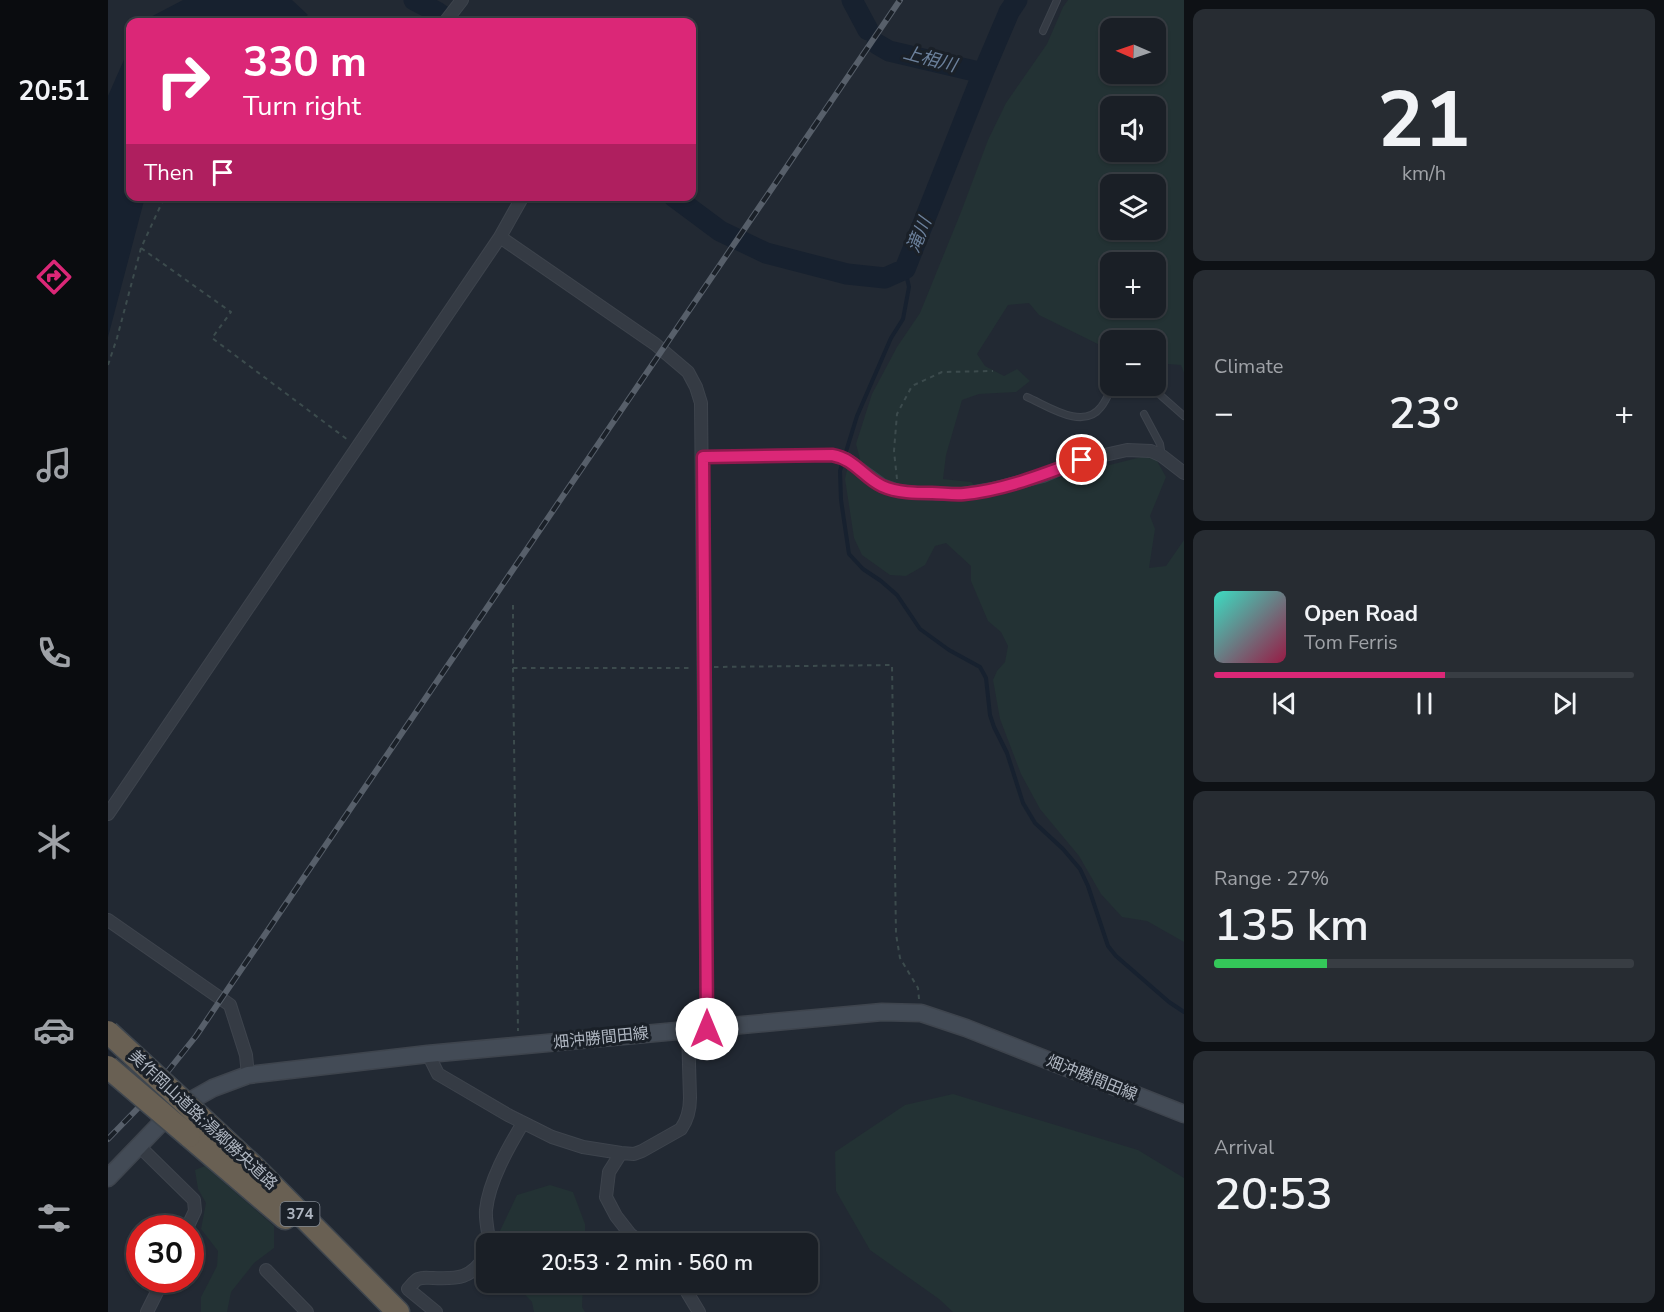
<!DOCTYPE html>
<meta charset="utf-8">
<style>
:root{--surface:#1a1f26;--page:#272c32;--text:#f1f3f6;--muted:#9fa2a7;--line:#383d43;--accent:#db2777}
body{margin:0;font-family:"Nunito Sans","Noto Sans JP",sans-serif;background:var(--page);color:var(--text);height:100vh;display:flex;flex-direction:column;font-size:22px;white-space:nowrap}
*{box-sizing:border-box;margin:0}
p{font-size:20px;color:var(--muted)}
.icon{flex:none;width:33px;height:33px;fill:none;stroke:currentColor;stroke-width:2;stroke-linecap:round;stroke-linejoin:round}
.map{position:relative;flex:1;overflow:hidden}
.panel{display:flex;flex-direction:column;gap:9px;padding:9px;background:#0e1115;width:480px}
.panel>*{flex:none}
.hud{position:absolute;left:18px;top:18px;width:570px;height:183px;border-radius:12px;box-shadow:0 2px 4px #0004,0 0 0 2px var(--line);background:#db2777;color:#fff;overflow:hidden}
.needle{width:39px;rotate:272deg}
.controls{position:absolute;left:992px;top:18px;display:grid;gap:12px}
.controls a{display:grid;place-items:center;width:66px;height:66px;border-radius:12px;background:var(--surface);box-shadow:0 2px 4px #0004,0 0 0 2px var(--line);font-size:30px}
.speed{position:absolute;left:18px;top:1215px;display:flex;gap:12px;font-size:30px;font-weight:700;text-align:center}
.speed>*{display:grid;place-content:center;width:78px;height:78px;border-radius:50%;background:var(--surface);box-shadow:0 2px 4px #0004,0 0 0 2px var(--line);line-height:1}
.speed .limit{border:9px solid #d22;background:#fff;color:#111}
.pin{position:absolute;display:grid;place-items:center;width:51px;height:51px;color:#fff;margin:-26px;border:3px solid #fff;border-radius:50%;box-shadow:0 2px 6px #0007}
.me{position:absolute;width:66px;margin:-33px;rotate:0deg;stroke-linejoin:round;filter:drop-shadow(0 0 4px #0008)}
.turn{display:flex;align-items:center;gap:21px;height:126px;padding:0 18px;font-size:27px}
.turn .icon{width:78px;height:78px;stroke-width:2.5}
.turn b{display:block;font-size:42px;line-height:51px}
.then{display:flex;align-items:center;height:57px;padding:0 18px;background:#0003;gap:12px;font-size:22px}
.big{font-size:45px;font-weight:600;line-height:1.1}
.panel .card{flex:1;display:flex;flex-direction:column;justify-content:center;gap:9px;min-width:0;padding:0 21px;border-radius:12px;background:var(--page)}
.panel .dial{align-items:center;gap:0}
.dial b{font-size:78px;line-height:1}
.song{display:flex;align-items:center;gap:18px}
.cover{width:72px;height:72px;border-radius:9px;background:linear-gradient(135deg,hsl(170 70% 55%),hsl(340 70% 35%))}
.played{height:6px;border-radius:3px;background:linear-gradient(90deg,var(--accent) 55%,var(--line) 55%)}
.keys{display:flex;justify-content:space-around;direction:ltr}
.heat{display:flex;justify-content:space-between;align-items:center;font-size:33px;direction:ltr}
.charge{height:9px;border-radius:4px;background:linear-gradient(90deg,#34c759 27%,var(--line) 0)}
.trip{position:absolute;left:368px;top:1233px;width:342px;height:60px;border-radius:12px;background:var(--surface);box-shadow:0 2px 4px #0004,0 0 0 2px var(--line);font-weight:600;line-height:60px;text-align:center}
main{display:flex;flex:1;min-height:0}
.dock{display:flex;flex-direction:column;width:108px;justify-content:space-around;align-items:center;background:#0a0c0f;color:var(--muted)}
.dock .icon{width:42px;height:42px}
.dock .selected{color:var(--accent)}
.dock b{font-size:27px;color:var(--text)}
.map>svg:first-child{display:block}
.green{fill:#233234;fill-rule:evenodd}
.water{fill:#17212f}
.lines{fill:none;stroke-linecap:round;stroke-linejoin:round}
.stream{stroke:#17212f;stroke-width:4}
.river{stroke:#17212f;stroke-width:21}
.service-casing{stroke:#3e444d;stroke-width:8}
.minor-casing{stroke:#3e444d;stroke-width:14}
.secondary-casing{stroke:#3e444d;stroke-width:19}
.motorway-casing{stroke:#3f464e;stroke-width:25}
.path{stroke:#3c4b4d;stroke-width:2;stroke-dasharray:4.5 4.5;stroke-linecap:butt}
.service{stroke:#353b44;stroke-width:6}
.minor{stroke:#353b44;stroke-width:12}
.secondary{stroke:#434b56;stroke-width:16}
.motorway{stroke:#696053;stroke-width:22}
.rail-casing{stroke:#575f6a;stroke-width:6}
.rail{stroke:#1a2028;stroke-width:4;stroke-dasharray:11;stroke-linecap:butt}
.motorway-bridge-casing{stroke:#3f464e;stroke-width:25;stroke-linecap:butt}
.motorway-bridge{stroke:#696053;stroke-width:22}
.route-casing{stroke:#8e194d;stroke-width:15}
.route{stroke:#db2777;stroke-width:10}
.labels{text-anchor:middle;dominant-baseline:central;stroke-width:6;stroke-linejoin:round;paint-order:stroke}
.shield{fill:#1a2028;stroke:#828993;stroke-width:1.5}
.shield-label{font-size:15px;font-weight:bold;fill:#afb6c1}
.street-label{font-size:16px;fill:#afb6c1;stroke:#1a2028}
.water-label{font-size:18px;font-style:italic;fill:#6c819c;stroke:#1a2028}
</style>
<main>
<nav class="dock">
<b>20:51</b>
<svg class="icon selected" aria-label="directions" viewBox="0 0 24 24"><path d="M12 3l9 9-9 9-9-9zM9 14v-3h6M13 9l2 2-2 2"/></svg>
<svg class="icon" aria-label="music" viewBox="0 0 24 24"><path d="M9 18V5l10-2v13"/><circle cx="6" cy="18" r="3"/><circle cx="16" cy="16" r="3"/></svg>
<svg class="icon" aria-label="phone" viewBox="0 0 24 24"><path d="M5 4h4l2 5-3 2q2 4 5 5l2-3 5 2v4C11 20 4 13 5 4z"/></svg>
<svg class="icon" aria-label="climate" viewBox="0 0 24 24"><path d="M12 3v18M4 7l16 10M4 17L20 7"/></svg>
<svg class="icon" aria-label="car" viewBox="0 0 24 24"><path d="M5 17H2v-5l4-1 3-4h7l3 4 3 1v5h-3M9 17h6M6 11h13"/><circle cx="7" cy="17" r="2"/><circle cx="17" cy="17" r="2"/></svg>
<svg class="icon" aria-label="filters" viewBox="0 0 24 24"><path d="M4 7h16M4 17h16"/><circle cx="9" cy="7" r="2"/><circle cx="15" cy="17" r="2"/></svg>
</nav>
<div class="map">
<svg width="1076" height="1312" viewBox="0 0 1076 1312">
<rect width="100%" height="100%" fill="#222933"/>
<path class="green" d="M960,0h116v373l-3,-8 -26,-2v-23h-45v10l-71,-35 -10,-12 -21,2 -31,49 8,12 19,10 13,-7 13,12 -14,11 -37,2 -17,6 -16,55 -3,24 28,3 16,14 166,-42 13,23 -16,39 5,13 -6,39 17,-2 18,-26v402l-37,-21 -25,-4 -21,-23 -22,-38 -39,-47 -19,-35 -21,-55 -7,-39 4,-9 8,-9 3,-16 -7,-14 -13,-11 -17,-40v-15l-25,-23 -11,3 -10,19 -19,11 -16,-1 -28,-20 -8,-17 -9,-59 2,-9h8l5,-11 -4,-15 16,-50 25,-47 23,-34 41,-101 27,-72 18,-37 41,-59 16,-37zM1002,28h45v46h-45zM1002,106h45v46h-45zM1002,184h45v46h-45zM1002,262h45v46h-45z
M845,1094l185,56 46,28v134h-231l-14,-13 -69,-49 -34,-59 -1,-39 70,-47z
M97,1166l69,60v22l-20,15 -23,29 -4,20h-26v-15l16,-31 1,-15 -17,-22 5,-26 -8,-14 -3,-19z
M442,1185l23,7 12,32v19h-85l-2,-8 19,-40z
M406,1283h69l-1,24 3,5h-51l-2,-10z"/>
<path class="water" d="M75,0h109l16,15 -12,7h-155z
M22,46v150l15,1 -37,140v-241z"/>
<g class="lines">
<path class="stream" d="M797,269l4,18 -6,32 -12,19 -34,78 -17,55 1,29 8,54 14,15 18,12 16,14 23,34 29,21 31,17 6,11 4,37 4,12 13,26 16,50 12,20 28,26 17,20 8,17 20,60 8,10 53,46 15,10"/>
<path class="river" d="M306,0l23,12 14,10
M744,0l16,30
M769,44l12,7 94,22
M565,196l47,35 46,22 81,21 38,4 20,-9 78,-196 26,-61 8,-12"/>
<g class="service-casing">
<path id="service" d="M935,31l14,-31
M1042,386l34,30
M919,397c21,9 56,34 74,10 5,-6 8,-15 12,-21
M1036,414l16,30 2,12"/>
</g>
<g class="minor-casing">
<path id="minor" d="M337,22l17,-22
M392,237l155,107 33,28 8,15 5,16 6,626
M595,457l129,-2 14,4 36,26 17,6 21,2 43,1 29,-5 51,-13 39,-16 45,-10 24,1 11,5 22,17
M0,814l392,-577 23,-41
M0,920l122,85 16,50 2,20
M320,1054l10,20 70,41 44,22 31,10 38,6 13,1 8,-3 39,-22c7,-10 9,-20 9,-31l-2,-68
M31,1146l55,54 1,11 -8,17
M513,1153l-12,19 -3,25 10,19 14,18 13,10
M381,1244c0,-11 -4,-23 -3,-34 3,-29 22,-62 37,-87
M158,1270l41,42
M573,1282l18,30
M39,1312l16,-32
M328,1312l-28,-23c3,-3 6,-8 10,-10 5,-2 10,-1 15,-1 25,1 38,1 53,-23"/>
</g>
<g class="secondary-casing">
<path id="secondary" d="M0,1178l51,-53 22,-19 32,-18 35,-13 180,-21 454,-42 39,1 45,15 218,86"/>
</g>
<g class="motorway-casing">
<path id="motorway" d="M92,1117l56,52 142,143
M81,1136l96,82"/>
</g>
<path class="path" d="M33,248l90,64 -19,26 136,102
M0,365l9,-27 24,-90 24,-52
M789,479l-3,-28 3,-37 15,-28 30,-14 51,-1
M405,605v63l5,363
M606,667l178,-2 4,269 4,24 18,30 1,11
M405,668h180"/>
<use href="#service" class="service"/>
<use href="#minor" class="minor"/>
<use href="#secondary" class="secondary"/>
<use href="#motorway" class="motorway"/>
<g class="rail-casing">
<path id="rail" d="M0,1139l33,-34 55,-69 704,-1036"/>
</g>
<use href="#rail" class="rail"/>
<g class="motorway-bridge-casing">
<path id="motorway-bridge" d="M0,1032l92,85
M0,1067l81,69"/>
</g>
<use href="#motorway-bridge" class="motorway-bridge"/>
</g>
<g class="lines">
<g class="route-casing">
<path id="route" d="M599,1029l-4,-572 129,-2c23,4 31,22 50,31 15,7 34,7 50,7 10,0 21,2 32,1 41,-4 80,-20 118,-34"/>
</g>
<use href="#route" class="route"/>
</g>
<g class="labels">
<rect class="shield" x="172.5" y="1202" width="39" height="24" rx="4.5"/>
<g class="shield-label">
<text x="192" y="1214">374</text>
</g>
<g class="street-label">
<text transform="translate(493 1038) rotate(-6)">畑沖勝間田線</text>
<text transform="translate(984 1078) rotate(22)">畑沖勝間田線</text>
<text transform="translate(95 1120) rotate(43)">美作岡山道路;湯郷勝央道路</text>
</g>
<g class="water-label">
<text transform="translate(822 59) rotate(15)">上相川</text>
<text transform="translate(811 235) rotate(-68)">滝川</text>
</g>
</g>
</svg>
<div class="controls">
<a><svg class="needle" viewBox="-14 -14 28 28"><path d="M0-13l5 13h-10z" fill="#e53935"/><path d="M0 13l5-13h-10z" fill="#9fa2a7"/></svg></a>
<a><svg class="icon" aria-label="sound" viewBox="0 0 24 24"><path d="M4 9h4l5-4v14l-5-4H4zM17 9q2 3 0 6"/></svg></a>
<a><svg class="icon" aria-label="layers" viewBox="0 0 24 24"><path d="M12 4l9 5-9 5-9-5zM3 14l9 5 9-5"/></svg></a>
<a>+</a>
<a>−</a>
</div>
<div class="speed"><div class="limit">30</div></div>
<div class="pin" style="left:974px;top:460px;background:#d93025"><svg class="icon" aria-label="arrive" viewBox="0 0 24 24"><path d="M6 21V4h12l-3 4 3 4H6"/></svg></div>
<svg class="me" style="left:599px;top:1029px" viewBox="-20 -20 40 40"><circle r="19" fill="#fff"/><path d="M0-13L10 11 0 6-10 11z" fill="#db2777"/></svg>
<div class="trip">20:53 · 2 min · 560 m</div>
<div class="hud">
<div class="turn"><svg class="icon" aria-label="right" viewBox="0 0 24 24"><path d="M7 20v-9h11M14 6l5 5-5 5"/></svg><div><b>330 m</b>Turn right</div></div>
<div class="then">Then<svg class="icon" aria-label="arrive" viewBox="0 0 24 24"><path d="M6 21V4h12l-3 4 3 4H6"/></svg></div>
</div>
</div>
<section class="panel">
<div class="card dial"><b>21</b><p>km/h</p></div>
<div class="card"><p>Climate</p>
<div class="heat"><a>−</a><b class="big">23°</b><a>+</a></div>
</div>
<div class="card">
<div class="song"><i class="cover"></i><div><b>Open Road</b><p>Tom Ferris</p></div></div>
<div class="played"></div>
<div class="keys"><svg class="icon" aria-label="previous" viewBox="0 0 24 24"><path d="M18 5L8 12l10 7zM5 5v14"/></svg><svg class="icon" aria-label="pause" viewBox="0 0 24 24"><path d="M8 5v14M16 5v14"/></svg><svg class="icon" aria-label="next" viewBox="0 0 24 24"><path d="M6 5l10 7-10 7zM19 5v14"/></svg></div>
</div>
<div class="card"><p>Range · 27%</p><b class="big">135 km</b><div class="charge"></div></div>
<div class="card"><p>Arrival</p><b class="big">20:53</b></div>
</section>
</main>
